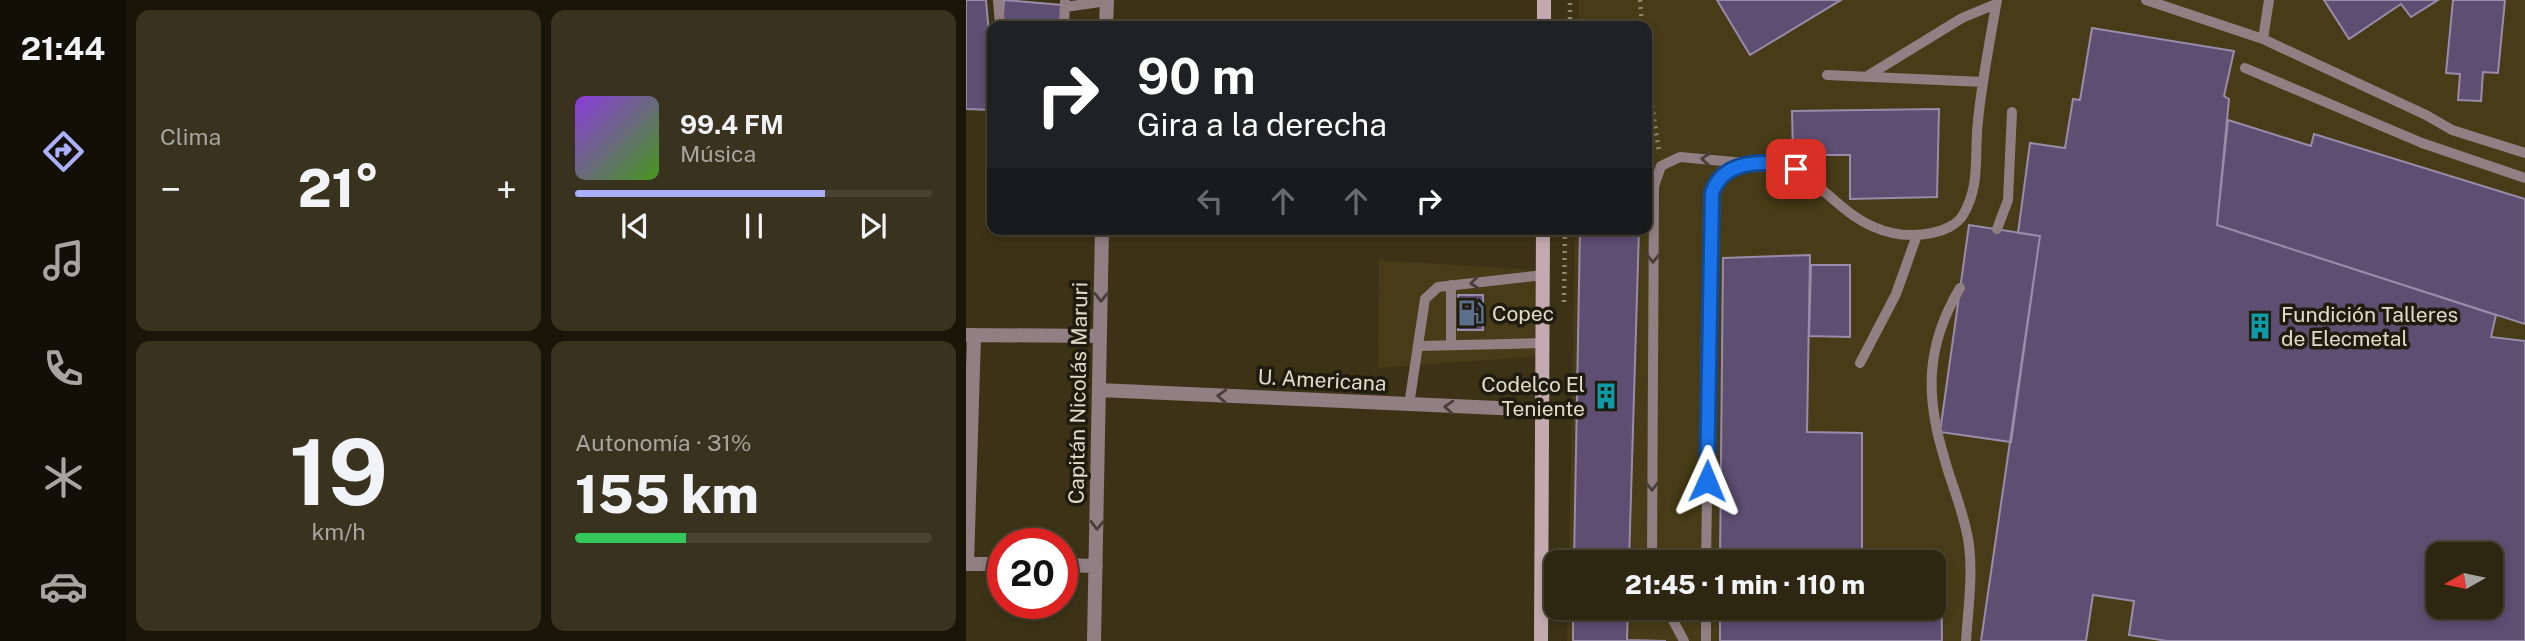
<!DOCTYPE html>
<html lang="es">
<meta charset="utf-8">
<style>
:root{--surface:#2d2611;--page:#39321f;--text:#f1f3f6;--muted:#a7a59f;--line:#484331;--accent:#acaffb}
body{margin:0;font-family:"Public Sans",sans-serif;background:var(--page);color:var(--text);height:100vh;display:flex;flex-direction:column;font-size:26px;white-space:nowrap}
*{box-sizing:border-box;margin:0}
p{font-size:23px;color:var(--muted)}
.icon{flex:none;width:38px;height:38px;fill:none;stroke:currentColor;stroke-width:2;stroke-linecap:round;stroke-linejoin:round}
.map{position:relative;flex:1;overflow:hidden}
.details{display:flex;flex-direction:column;gap:10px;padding:10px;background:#191509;width:840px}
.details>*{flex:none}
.guide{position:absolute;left:21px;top:21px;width:665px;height:214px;border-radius:14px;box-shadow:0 4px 10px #0003,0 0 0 2px var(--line);background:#202124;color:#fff;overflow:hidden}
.needle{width:46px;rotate:261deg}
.tools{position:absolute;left:1460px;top:542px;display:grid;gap:14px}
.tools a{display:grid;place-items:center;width:77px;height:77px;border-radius:14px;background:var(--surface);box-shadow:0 4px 10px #0003,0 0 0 2px var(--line);font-size:35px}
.speed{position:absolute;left:21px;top:528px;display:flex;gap:14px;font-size:35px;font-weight:700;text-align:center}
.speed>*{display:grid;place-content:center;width:91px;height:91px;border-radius:50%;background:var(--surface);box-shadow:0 4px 10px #0003,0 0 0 2px var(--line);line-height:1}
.speed .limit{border:10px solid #d22;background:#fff;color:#111}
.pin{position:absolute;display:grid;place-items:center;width:60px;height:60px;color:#fff;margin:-30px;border-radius:14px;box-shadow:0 4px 10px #0006}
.me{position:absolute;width:77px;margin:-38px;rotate:1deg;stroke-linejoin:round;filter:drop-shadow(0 0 5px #0008)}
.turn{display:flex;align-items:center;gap:24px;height:147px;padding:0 35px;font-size:32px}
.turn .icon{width:91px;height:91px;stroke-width:2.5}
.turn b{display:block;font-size:49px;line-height:60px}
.lanes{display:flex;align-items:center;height:66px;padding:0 35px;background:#0003;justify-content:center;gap:35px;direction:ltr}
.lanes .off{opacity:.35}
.big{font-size:52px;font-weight:800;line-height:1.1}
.details .card{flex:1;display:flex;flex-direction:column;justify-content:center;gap:10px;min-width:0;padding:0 24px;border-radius:14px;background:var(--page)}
.details .dial{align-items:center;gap:0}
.dial b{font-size:91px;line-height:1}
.song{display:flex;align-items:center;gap:21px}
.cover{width:84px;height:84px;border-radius:10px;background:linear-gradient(135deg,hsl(270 70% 55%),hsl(100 70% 35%))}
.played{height:7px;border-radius:4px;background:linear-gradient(90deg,var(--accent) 70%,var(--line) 70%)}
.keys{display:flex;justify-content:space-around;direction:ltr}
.heat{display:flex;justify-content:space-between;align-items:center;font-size:38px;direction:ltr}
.charge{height:10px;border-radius:5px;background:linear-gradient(90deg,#34c759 31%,var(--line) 0)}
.details .tiles{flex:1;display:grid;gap:10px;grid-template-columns:repeat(2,1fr)}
.trip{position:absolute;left:578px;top:550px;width:402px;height:70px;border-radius:14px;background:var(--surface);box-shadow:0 4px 10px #0003,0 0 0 2px var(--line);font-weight:800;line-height:70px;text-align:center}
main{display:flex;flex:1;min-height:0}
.menu{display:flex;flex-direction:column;width:126px;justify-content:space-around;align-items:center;background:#120f07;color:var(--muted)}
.menu .icon{width:49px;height:49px}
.menu .selected{color:var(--accent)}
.menu b{font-size:32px;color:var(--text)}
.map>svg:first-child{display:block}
.built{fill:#473c17;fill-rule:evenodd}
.building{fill:#5e4e72;stroke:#998caa;stroke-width:2;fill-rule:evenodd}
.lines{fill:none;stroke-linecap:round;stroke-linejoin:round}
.path{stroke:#8f8872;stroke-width:4.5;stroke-dasharray:2 5;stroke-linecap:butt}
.service{stroke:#907f83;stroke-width:10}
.minor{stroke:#907f83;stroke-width:14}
.secondary{stroke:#c3aab0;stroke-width:14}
.oneway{stroke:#473f38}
.route-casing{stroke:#114b97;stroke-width:18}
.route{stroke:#1a73e8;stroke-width:12}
.labels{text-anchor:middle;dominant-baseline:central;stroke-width:7;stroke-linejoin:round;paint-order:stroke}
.poi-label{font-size:21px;fill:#e0dbca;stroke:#1f1c0f;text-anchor:start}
.street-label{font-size:21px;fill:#e0dbca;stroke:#1f1c0f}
</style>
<main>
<nav class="menu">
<b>21:44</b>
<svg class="icon selected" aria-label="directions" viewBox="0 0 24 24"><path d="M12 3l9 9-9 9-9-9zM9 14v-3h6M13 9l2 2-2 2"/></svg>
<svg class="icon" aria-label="music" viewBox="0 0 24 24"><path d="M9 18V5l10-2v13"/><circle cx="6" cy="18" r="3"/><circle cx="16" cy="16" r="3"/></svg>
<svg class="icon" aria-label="phone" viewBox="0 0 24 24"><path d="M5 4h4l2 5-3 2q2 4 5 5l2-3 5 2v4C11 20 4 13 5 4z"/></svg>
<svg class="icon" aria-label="climate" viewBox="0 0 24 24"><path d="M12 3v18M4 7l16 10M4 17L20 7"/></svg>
<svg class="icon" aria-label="car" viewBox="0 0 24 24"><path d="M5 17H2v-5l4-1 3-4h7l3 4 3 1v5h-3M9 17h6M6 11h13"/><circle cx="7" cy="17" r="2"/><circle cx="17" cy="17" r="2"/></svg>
</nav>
<section class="details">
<div class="tiles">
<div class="card"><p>Clima</p>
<div class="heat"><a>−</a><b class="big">21°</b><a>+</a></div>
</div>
<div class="card">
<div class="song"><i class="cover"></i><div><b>99.4 FM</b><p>Música</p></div></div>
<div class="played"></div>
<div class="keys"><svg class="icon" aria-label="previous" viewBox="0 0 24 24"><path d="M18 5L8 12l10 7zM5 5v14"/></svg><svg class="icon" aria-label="pause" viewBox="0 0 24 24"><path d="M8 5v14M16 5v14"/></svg><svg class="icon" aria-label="next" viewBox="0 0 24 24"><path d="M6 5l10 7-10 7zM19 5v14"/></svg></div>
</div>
<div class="card dial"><b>19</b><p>km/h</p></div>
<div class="card"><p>Autonomía · 31%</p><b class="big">155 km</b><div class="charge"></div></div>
</div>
</section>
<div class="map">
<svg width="1559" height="641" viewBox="0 0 1559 641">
<rect width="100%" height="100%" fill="#3c3317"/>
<path class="built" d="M613,0h946v641h-958l1,-34h366v-45h-365l6,-333h72v-203h-68zM1472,555h52v52h-52z
M413,260l164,11 -1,85 -164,12z"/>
<path class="building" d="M0,0h20l6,67v43l-26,-1z
M38,0l58,5 -2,21h-58z
M751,0h124l-91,55z
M1358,0h114l-27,17 -10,-13 -52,35z
M1487,0h52l-7,73 -15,-1 -2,29 -23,-1 2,-26 -14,-1z
M1126,28l142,23 -10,45 5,3 -12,126 279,90 -5,22 34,4v300h-358l-38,-6 5,-34 -41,-6 -7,46h-105l59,-405 -22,-3 12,-90 35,5 8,-49 7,1zM1472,555h52v52h-52z
M973,109l-2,88 -87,2v-44h-57l-1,-44z
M1262,120l83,26 3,-12 211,65v125l-308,-99z
M1003,225l71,11 -29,206 -71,-10z
M614,229h59l-10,333h-55z
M844,255l-3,177 55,1v124l79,1 1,83h-222v-34h214v-45h-214l3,-304z
M845,265h39v72l-41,-1z
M492,295h25v35h-25z
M607,607h55l-1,33 39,1h-93z"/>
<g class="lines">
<path class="path" d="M674,0l2,26
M604,26v-26
M681,71l12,81
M598,302l1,-73"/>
<path class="service" d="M32,0l2,26
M1180,0l117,39 163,76 26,15 73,23
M99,7l42,-6
M98,26l1,-24
M1297,39l6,-39
M1279,68l177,75 103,35
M861,75l156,7
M903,75l93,-57 34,-14
M1031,229l11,-29 4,-88
M994,288c-34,57 -35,107 -16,169 8,30 21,57 25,88 4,31 -1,64 -3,96
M485,345v-60
M454,346l123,-3
M894,363l36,-69 21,-59
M443,405l16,-106 13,-12 105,-12
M686,562l2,-376 7,-20 19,-9 65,6
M740,562l6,-369c5,-16 12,-22 28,-27 66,-17 83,39 134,61 18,8 38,10 58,6 11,-2 25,-8 31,-18 18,-30 11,-61 15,-94 4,-41 12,-81 19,-121
M700,607l18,34
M740,607v34"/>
<path class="minor" d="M140,26l1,-26
M1,335l133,1
M133,390l443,20
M0,564h37
M1,564l7,-228
M96,565l34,1
M128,641l8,-412"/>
<path class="secondary" d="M578,26v-26
M575,641l2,-412"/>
</g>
<defs><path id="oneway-chevron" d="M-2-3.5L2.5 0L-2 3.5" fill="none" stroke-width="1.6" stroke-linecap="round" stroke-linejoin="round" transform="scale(1.75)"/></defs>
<g class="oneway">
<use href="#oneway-chevron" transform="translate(740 159) rotate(-175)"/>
<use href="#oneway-chevron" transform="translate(687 258) rotate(91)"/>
<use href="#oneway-chevron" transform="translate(509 283) rotate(174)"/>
<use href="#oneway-chevron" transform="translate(135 297) rotate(91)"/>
<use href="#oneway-chevron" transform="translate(256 396) rotate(-177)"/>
<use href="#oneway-chevron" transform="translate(483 407) rotate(-177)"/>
<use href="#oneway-chevron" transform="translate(686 486) rotate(90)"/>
<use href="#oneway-chevron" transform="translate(131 525) rotate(91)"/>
</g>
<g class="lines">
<g class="route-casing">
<path id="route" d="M741,481l5,-288c11,-34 54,-34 84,-24"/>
</g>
<use href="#route" class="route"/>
</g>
<defs>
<g id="fuel-bare" transform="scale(2.1)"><path d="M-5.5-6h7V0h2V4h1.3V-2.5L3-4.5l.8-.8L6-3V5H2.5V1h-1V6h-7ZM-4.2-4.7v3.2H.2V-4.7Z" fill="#5c6f8a" stroke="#1f1c0f" stroke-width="2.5" paint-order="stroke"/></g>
<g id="building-bare" transform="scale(2.1)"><path d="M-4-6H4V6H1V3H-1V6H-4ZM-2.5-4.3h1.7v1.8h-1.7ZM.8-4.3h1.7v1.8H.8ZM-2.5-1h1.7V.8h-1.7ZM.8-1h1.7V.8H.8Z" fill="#0f9aa8" stroke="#1f1c0f" stroke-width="2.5" paint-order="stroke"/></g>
</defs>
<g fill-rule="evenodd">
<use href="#fuel-bare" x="505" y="313"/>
<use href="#building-bare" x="1294" y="326"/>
<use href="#building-bare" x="640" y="396"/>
</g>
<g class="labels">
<g class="poi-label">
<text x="526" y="313">Copec</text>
<text x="1315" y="314">Fundición Talleres<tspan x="1315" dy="24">de Elecmetal</tspan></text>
<text x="619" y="384" text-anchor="end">Codelco El<tspan x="619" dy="24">Teniente</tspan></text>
</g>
<g class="street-label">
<text transform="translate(356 380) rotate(3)">U. Americana</text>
<text transform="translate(112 393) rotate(-89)">Capitán Nicolás Maruri</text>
</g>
</g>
</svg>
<div class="tools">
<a><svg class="needle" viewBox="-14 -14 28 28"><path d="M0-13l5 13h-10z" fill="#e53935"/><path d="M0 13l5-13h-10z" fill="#a7a59f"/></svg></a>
</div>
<div class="speed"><div class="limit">20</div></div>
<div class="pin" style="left:830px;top:169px;background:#d93025"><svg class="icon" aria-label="arrive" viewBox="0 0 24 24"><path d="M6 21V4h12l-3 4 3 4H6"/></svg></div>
<svg class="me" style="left:741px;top:481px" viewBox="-20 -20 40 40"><path d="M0-17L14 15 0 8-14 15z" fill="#1a73e8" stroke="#fff" stroke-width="4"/></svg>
<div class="trip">21:45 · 1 min · 110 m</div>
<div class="guide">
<div class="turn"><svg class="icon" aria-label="right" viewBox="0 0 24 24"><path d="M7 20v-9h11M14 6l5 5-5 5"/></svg><div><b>90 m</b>Gira a la derecha</div></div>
<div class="lanes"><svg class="icon off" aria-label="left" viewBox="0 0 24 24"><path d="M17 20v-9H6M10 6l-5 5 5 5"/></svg><svg class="icon off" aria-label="ahead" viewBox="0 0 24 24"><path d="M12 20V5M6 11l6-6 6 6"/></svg><svg class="icon off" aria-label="ahead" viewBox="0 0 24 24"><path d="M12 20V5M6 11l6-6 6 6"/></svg><svg class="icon" aria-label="right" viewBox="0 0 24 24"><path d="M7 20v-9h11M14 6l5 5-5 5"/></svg></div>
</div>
</div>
</main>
